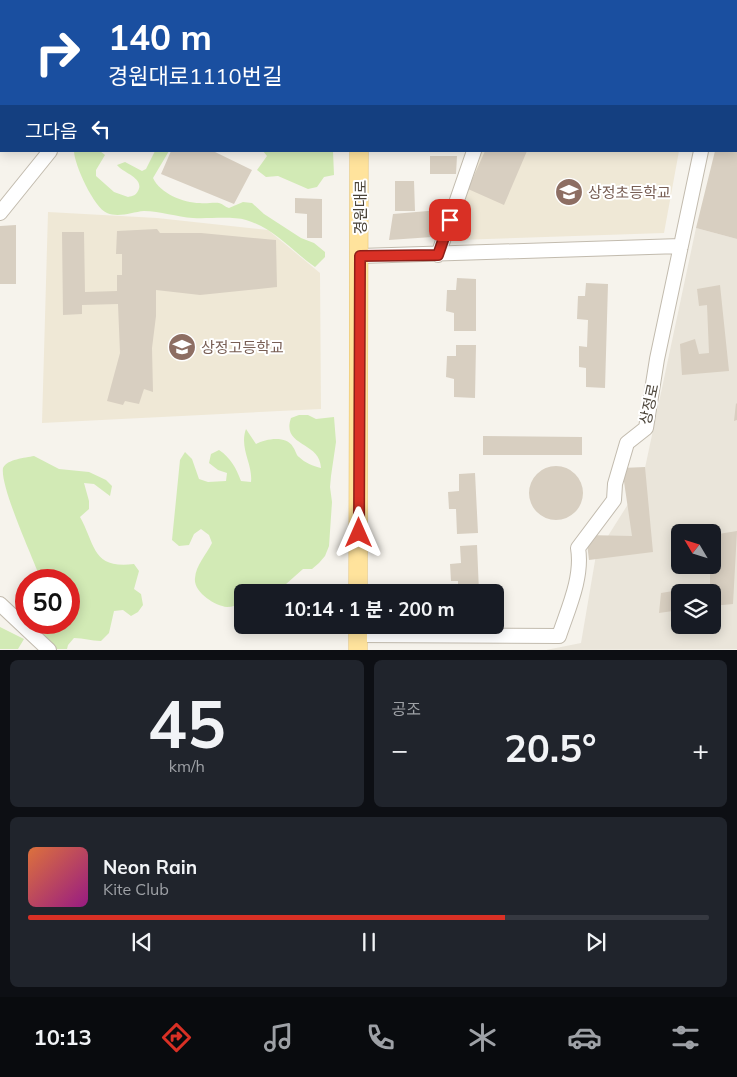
<!DOCTYPE html>
<html lang="ko">
<meta charset="utf-8">
<style>
:root{--surface:#171b24;--page:#20242c;--text:#f1f3f6;--muted:#9ea1a6;--line:#363941;--accent:#d93025}
body{margin:0;font-family:Mulish,"Noto Sans KR",sans-serif;background:var(--page);color:var(--text);height:100vh;display:flex;flex-direction:column;font-size:19px;white-space:nowrap}
*{box-sizing:border-box;margin:0}
p{font-size:16px;color:var(--muted)}
.icon{flex:none;width:28px;height:28px;fill:none;stroke:currentColor;stroke-width:2;stroke-linecap:round;stroke-linejoin:round}
.map{position:relative;height:650px;overflow:hidden}
.sheet{display:flex;flex-direction:column;gap:10px;padding:10px;background:#0d0f14;flex:1}
.sheet>*{flex:none}
.hud{position:absolute;left:0px;top:0px;width:738px;height:152px;box-shadow:0 2px 12px #0003;background:#1a4fa0;color:#fff;overflow:hidden}
.needle{width:32px;rotate:308deg}
.tools{position:absolute;left:671px;top:524px;display:grid;gap:10px}
.tools a{display:grid;place-items:center;width:50px;height:50px;border-radius:8px;background:var(--surface);box-shadow:0 2px 12px #0003;font-size:25px}
.speed{position:absolute;left:15px;top:569px;display:flex;gap:10px;font-size:25px;font-weight:700;text-align:center}
.speed>*{display:grid;place-content:center;width:65px;height:65px;border-radius:50%;background:var(--surface);box-shadow:0 2px 12px #0003;line-height:1}
.speed .limit{border:8px solid #d22;background:#fff;color:#111}
.pin{position:absolute;display:grid;place-items:center;width:42px;height:42px;color:#fff;margin:-21px;border-radius:10px;box-shadow:0 2px 8px #0006}
.me{position:absolute;width:55px;margin:-28px;rotate:0deg;stroke-linejoin:round;filter:drop-shadow(0 0 4px #0008)}
.turn{display:flex;align-items:center;gap:18px;height:105px;padding:0 25px;font-size:22px}
.turn .icon{width:65px;height:65px;stroke-width:2.5}
.turn b{display:block;font-size:35px;line-height:42px}
.then{display:flex;align-items:center;height:48px;padding:0 25px;background:#0003;gap:10px;font-size:19px}
.big{font-size:38px;font-weight:700;line-height:1.1}
.sheet .widget{flex:1;display:flex;flex-direction:column;justify-content:center;gap:8px;min-width:0;padding:0 18px;border-radius:8px;background:var(--page)}
.sheet .dial{align-items:center;gap:0}
.dial b{font-size:65px;line-height:1}
.song{display:flex;align-items:center;gap:15px}
.cover{width:60px;height:60px;border-radius:8px;background:linear-gradient(135deg,hsl(20 70% 55%),hsl(310 70% 35%))}
.played{height:5px;border-radius:2px;background:linear-gradient(90deg,var(--accent) 70%,var(--line) 70%)}
.keys{display:flex;justify-content:space-around;direction:ltr}
.heat{display:flex;justify-content:space-between;align-items:center;font-size:28px;direction:ltr}
.sheet .tiles{flex:1;display:grid;gap:10px;grid-template-columns:1fr 1fr}
.widget:last-child{grid-column:span 2}
.trip{position:absolute;left:234px;top:584px;width:270px;height:50px;border-radius:8px;background:var(--surface);box-shadow:0 2px 12px #0003;font-weight:700;line-height:50px;text-align:center}
.menu{display:flex;height:80px;justify-content:space-around;align-items:center;background:#090b0e;color:var(--muted)}
.menu .icon{width:35px;height:35px}
.menu .selected{color:var(--accent)}
.menu b{font-size:22px;color:var(--text)}
.map>svg:first-child{display:block}
.residential{fill:#eae5da;fill-rule:evenodd}
.education{fill:#efe8d6}
.green{fill:#d2eab5}
.building{fill:#d8cfc1}
.lines{fill:none;stroke-linecap:round;stroke-linejoin:round}
.minor-casing{stroke:#c2bbae;stroke-width:16}
.major-casing{stroke:#e6c16a;stroke-width:19}
.minor{stroke:#fff;stroke-width:14}
.major{stroke:#ffe39c;stroke-width:18}
.route-casing{stroke:#8d1f18;stroke-width:12}
.route{stroke:#d93025;stroke-width:9}
.labels{text-anchor:middle;dominant-baseline:central;stroke-width:4;stroke-linejoin:round;paint-order:stroke}
.education-label{font-size:15px;fill:#785e54;stroke:#fff;text-anchor:start}
.street-label{font-size:15px;fill:#4b4439;stroke:#fff}
</style>
<div class="map">
<svg width="737" height="650" viewBox="0 0 737 650">
<rect width="100%" height="100%" fill="#f6f3ec"/>
<path class="residential" d="M696,228l41,11v410l-191,1 35,-7 15,-88 46,-73zM680,532h32v33h-32zM680,592h32v33h-32z"/>
<path class="education" d="M481,151h198l-15,82 -207,7 -7,-7z
M48,212l109,6 111,12 52,43 1,136 -279,14z"/>
<path class="green" d="M179,0h148v1h-148z
M379,0h116l1,1h-117z
M74,151h26l5,4 -9,15v6l18,16 14,5c5,-1 8,-2 10,-6 7,-13 -15,-18 -21,-26l8,-3 17,9 4,-2 9,-18h14l-16,27c7,15 30,25 47,25 6,1 14,-1 19,0 4,1 6,4 10,5l14,-6 9,1 12,11 37,24 13,5 11,9v5l-10,10c-23,-16 -41,-39 -69,-47 -14,-4 -38,-1 -53,-2 -16,-1 -33,-7 -49,-7 -12,1 -25,7 -37,2 -13,-5 -33,-49 -33,-62z
M263,151h70l1,24 -10,2 -7,10 -9,2 -30,-13 -12,1 -9,-7 10,-14z
M299,415h9l8,4 18,-2 2,25 -5,34 -1,11 2,15 -3,44 -4,10 -6,7 -7,6h-9l-26,23h-35v11c-4,2 -10,4 -15,4 -12,-1 -34,-15 -32,-29 1,-13 11,-23 17,-35l-3,-8 -8,-6 -7,5 -5,11 -10,1 -7,-6 8,-80 5,-8 7,7 7,20 9,3 18,-1 1,-8 -9,-3 -9,-7 2,-9 8,-4c12,8 17,18 22,31l10,1c2,-18 -12,-34 -5,-53l10,15c10,-5 30,-9 37,3 3,4 3,8 6,10 6,6 14,9 22,11 -1,-27 -40,-21 -30,-50z
M34,456l25,13 30,3 17,8 6,6 -2,10 -16,-12 -10,-1 5,18v8l-9,8c16,29 12,52 54,47l5,7 -5,18 7,5 2,11 -5,7 -7,4 -8,-6 -9,1 -5,22 -8,8c-10,0 -17,-3 -27,-3l-6,7 -1,4h-18l-8,-8 8,-18 20,-1v-42h-28c-8,-22 -41,-93 -38,-112 4,-9 22,-10 31,-12z
M0,627l24,12 -6,10h-18z"/>
<path class="building" d="M171,151h42l39,19 -18,34 -73,-30z
M485,151h42l-23,54 -36,-16z
M715,151h22v88l-41,-11z
M430,156h27l-1,18h-26z
M395,181h19l1,30h-20z
M295,198l27,1v39h-15v-24l-12,-1z
M451,209l-19,28 -43,3 4,-26z
M16,225v59h-16v-58z
M157,229l3,4h41l75,7 1,47 -77,8 -44,-5v26l-4,32 1,44 -9,-3 -5,15 -14,-3 -2,4 -16,-4 13,-48 -2,-49 -36,1v9l-19,1 -1,-83h22l1,60 32,-1v-16h5v-21h-6l1,-23z
M457,278l19,1v52h-22v-18l-8,-2 1,-21h9z
M586,283l22,1 -3,104 -19,-1v-19l-7,-1v-21l8,1 1,-27 -11,-1 1,-23h7z
M720,285l9,86 -47,4 -2,-31 15,-5 4,15 10,-1 -2,-48 -8,1 -2,-17z
M456,345h20l-1,53 -21,-1v-18l-8,-2 1,-21h9z
M736,403l1,1v16l-3,1z
M483,436l99,1v18h-99z
M529 493a27 27 0 1 1 54 0a27 27 0 1 1-54 0Z
M645,467l8,85 -64,8 -3,-25 46,1 -10,-68z
M475,473l3,60 -21,1 -1,-25h-7l-1,-17 11,-1v-17z
M737,531l-4,73 -21,2v-14h-32v18l-21,3 2,-20 49,-8v-20h2v-30z
M477,545l2,47h-21v-11h-7l-1,-17 11,-1 -1,-17z"/>
<g class="lines">
<g class="minor-casing">
<path id="minor" d="M161,1v-1
M526,1l1,-1
M734,1l1,-1
M0,213l50,-62
M438,255l36,-104
M360,256l321,-10
M0,604l49,46
M358,635l201,1c9,-27 24,-59 19,-88l36,-48 1,-16 12,-41 19,-15 11,-69 44,-208"/>
</g>
<g class="major-casing">
<path id="major" d="M358,0l1,1
M358,592l1,-441
M358,625v25"/>
</g>
<use href="#minor" class="minor"/>
<use href="#major" class="major"/>
</g>
<g class="lines">
<g class="route-casing">
<path id="route" d="M359,533l1,-277 78,-1 12,-35"/>
</g>
<use href="#route" class="route"/>
</g>
<defs>
<g id="school-disc" transform="scale(1.4375)"><circle r="9.5" fill="#8d6e63" stroke="#fff"/><path d="M0-5L7-2L0 1L-7-2ZM-4 1L0 2.5L4 1V4Q0 6-4 4Z" fill="#fff"/></g>
</defs>
<g fill-rule="evenodd">
<use href="#school-disc" x="569" y="192"/>
<use href="#school-disc" x="182" y="347"/>
</g>
<g class="labels">
<g class="education-label">
<text x="588" y="192">상정초등학교</text>
<text x="201" y="347">상정고등학교</text>
</g>
<g class="street-label">
<text transform="translate(360 207) rotate(-90)">경원대로</text>
<text transform="translate(649 404) rotate(-78)">상정로</text>
</g>
</g>
</svg>
<div class="tools">
<a><svg class="needle" viewBox="-14 -14 28 28"><path d="M0-13l5 13h-10z" fill="#e53935"/><path d="M0 13l5-13h-10z" fill="#9ea1a6"/></svg></a>
<a><svg class="icon" aria-label="layers" viewBox="0 0 24 24"><path d="M12 4l9 5-9 5-9-5zM3 14l9 5 9-5"/></svg></a>
</div>
<div class="speed"><div class="limit">50</div></div>
<div class="pin" style="left:450px;top:220px;background:#d93025"><svg class="icon" aria-label="arrive" viewBox="0 0 24 24"><path d="M6 21V4h12l-3 4 3 4H6"/></svg></div>
<svg class="me" style="left:359px;top:533px" viewBox="-20 -20 40 40"><path d="M0-17L14 15 0 8-14 15z" fill="#d93025" stroke="#fff" stroke-width="4"/></svg>
<div class="trip">10:14 · 1 분 · 200 m</div>
<div class="hud">
<div class="turn"><svg class="icon" aria-label="right" viewBox="0 0 24 24"><path d="M7 20v-9h11M14 6l5 5-5 5"/></svg><div><b>140 m</b>경원대로1110번길</div></div>
<div class="then">그다음<svg class="icon" aria-label="left" viewBox="0 0 24 24"><path d="M17 20v-9H6M10 6l-5 5 5 5"/></svg></div>
</div>
</div>
<section class="sheet">
<div class="tiles">
<div class="widget dial"><b>45</b><p>km/h</p></div>
<div class="widget"><p>공조</p>
<div class="heat"><a>−</a><b class="big">20.5°</b><a>+</a></div>
</div>
<div class="widget">
<div class="song"><i class="cover"></i><div><b>Neon Rain</b><p>Kite Club</p></div></div>
<div class="played"></div>
<div class="keys"><svg class="icon" aria-label="previous" viewBox="0 0 24 24"><path d="M18 5L8 12l10 7zM5 5v14"/></svg><svg class="icon" aria-label="pause" viewBox="0 0 24 24"><path d="M8 5v14M16 5v14"/></svg><svg class="icon" aria-label="next" viewBox="0 0 24 24"><path d="M6 5l10 7-10 7zM19 5v14"/></svg></div>
</div>
</div>
</section>
<nav class="menu">
<b>10:13</b>
<svg class="icon selected" aria-label="directions" viewBox="0 0 24 24"><path d="M12 3l9 9-9 9-9-9zM9 14v-3h6M13 9l2 2-2 2"/></svg>
<svg class="icon" aria-label="music" viewBox="0 0 24 24"><path d="M9 18V5l10-2v13"/><circle cx="6" cy="18" r="3"/><circle cx="16" cy="16" r="3"/></svg>
<svg class="icon" aria-label="phone" viewBox="0 0 24 24"><path d="M5 4h4l2 5-3 2q2 4 5 5l2-3 5 2v4C11 20 4 13 5 4z"/></svg>
<svg class="icon" aria-label="climate" viewBox="0 0 24 24"><path d="M12 3v18M4 7l16 10M4 17L20 7"/></svg>
<svg class="icon" aria-label="car" viewBox="0 0 24 24"><path d="M5 17H2v-5l4-1 3-4h7l3 4 3 1v5h-3M9 17h6M6 11h13"/><circle cx="7" cy="17" r="2"/><circle cx="17" cy="17" r="2"/></svg>
<svg class="icon" aria-label="filters" viewBox="0 0 24 24"><path d="M4 7h16M4 17h16"/><circle cx="9" cy="7" r="2"/><circle cx="15" cy="17" r="2"/></svg>
</nav>
